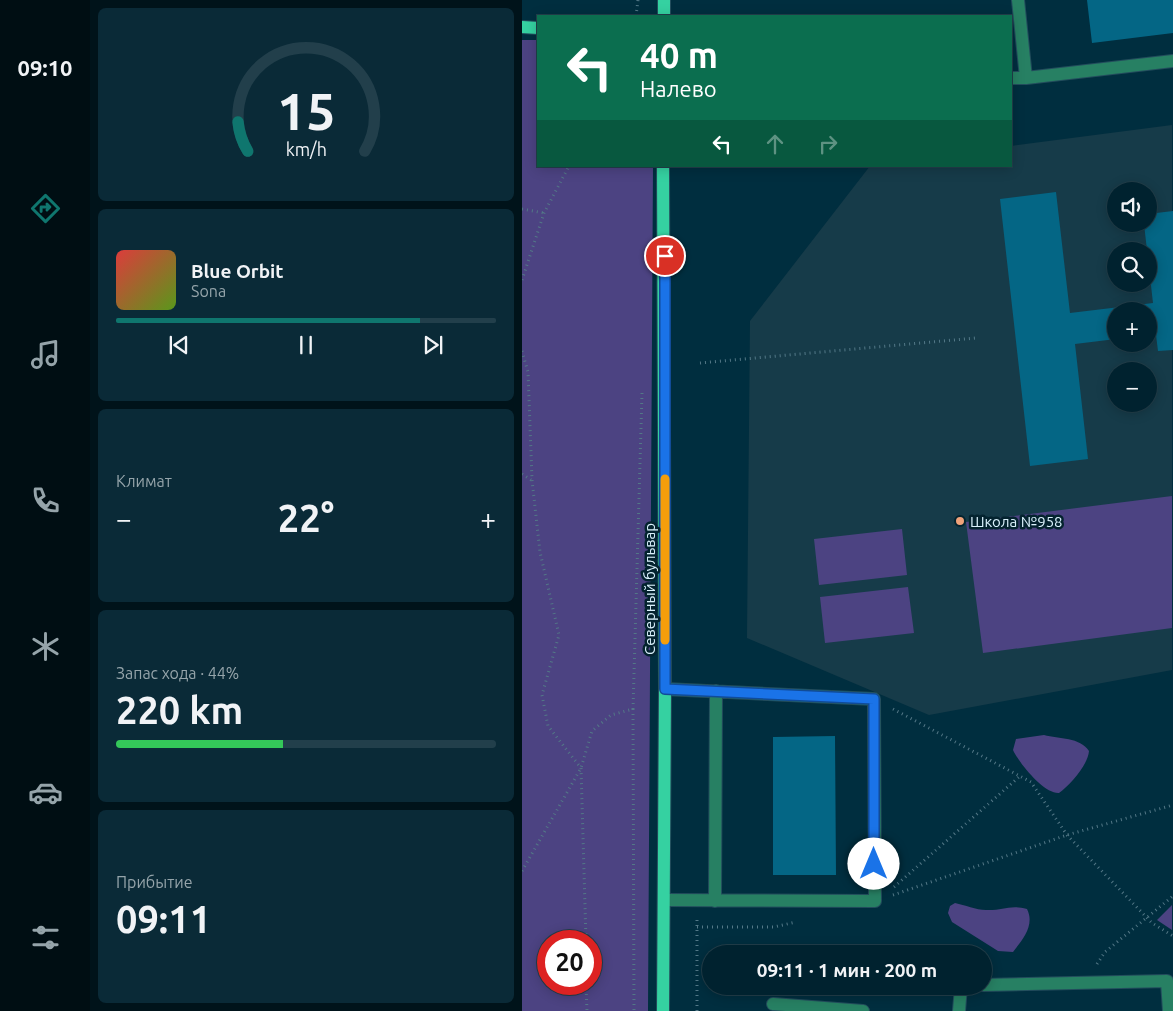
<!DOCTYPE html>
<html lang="ru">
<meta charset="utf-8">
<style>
:root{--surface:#00222f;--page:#0a2a37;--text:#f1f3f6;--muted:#95a4aa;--line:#223f4b;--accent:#0f766e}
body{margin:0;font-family:Ubuntu,sans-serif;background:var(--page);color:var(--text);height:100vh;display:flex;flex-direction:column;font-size:19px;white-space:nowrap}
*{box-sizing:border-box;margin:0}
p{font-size:16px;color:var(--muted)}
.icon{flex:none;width:28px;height:28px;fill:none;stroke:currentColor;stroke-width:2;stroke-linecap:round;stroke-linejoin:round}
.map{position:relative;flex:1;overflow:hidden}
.side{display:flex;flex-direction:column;gap:8px;padding:8px;background:#00131a;width:432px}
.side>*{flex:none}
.hud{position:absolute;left:15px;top:15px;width:475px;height:152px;border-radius:0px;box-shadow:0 2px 12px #0003,0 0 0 1px var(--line);background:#0b6e4f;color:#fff;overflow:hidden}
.fabs{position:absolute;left:585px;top:182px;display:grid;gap:10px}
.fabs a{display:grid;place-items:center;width:50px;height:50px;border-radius:50%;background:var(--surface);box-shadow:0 2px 12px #0003,0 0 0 1px var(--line);font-size:25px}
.speed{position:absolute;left:15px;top:930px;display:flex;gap:10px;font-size:25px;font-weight:700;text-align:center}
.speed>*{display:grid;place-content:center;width:65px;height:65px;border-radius:50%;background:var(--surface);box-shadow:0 2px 12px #0003,0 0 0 1px var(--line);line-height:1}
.speed .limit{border:8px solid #d22;background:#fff;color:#111}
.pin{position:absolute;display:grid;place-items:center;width:42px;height:42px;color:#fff;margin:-21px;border:2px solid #fff;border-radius:50%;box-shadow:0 1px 5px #0007}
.me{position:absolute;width:55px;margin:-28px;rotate:0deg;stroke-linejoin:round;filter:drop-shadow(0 0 4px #0008)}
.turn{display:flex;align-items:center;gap:18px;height:105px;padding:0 20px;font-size:22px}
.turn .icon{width:65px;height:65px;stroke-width:2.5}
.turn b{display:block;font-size:35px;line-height:42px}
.lanes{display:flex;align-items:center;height:48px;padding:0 20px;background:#0003;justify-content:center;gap:25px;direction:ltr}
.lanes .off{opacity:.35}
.big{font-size:38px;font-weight:700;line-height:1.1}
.side .widget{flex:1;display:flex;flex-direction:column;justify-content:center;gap:8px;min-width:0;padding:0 18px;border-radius:8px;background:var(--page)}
.side .dial{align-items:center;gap:0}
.dial svg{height:130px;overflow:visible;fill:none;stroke:var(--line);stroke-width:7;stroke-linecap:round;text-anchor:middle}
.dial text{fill:var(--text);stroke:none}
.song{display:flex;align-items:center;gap:15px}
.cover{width:60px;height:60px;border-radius:8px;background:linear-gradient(135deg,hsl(0 70% 55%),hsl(90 70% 35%))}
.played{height:5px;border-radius:2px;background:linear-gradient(90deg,var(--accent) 80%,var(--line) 80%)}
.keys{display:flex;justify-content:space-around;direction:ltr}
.heat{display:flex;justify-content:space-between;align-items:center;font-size:28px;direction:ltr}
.charge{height:8px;border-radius:4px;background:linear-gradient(90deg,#34c759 44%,var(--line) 0)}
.trip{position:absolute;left:180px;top:945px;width:290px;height:50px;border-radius:25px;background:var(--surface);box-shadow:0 2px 12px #0003,0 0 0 1px var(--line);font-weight:700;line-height:50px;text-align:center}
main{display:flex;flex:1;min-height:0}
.dock{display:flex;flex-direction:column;width:90px;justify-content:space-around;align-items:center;background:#000e13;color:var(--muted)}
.dock .icon{width:35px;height:35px}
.dock .active{color:var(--accent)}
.dock b{font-size:22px;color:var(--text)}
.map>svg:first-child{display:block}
.built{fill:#163b49;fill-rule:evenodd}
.green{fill:#4c4382;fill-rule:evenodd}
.building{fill:#046685}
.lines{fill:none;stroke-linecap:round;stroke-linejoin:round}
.minor-casing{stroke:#234d5d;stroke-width:14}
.major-casing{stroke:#234d5d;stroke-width:14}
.path{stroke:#537887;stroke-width:3;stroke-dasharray:1 4;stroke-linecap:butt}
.minor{stroke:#278063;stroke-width:12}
.major{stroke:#35d1a1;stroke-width:12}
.route-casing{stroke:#114b97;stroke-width:12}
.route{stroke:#1a73e8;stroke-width:9}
.slow{stroke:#f59e0b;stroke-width:9}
.poi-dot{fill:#f0a27a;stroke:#04232f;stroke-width:2}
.labels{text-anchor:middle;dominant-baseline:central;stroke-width:5;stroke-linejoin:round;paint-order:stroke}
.poi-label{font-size:15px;fill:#daf1fc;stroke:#04232f;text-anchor:start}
.street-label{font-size:15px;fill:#daf1fc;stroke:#04232f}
</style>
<main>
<nav class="dock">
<b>09:10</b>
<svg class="icon active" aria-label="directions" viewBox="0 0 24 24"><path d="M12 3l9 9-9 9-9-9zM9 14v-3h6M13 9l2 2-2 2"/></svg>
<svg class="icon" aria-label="music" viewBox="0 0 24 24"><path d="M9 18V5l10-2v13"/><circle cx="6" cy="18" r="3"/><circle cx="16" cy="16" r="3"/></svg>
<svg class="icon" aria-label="phone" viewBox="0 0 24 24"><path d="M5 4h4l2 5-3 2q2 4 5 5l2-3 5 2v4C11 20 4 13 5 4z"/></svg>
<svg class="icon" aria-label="climate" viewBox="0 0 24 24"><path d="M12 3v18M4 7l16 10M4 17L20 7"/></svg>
<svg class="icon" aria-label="car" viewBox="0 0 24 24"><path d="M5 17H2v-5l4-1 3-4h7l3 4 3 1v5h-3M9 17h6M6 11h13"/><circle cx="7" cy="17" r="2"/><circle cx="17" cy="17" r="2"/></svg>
<svg class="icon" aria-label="filters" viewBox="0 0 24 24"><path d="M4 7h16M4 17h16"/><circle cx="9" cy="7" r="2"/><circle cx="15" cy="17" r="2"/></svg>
</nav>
<section class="side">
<div class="widget dial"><svg viewBox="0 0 100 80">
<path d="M14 69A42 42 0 1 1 86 69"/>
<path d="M14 69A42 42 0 0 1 8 51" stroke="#0f766e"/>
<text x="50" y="56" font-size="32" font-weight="700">15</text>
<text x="50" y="72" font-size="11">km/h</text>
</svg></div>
<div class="widget">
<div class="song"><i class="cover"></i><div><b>Blue Orbit</b><p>Sona</p></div></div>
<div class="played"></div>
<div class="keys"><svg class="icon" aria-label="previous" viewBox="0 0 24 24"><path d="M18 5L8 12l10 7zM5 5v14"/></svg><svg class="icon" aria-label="pause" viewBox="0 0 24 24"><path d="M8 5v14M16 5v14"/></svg><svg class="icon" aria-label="next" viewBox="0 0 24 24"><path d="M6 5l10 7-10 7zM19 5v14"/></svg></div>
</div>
<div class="widget"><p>Климат</p>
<div class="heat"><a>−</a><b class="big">22°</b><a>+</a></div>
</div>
<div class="widget"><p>Запас хода · 44%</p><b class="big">220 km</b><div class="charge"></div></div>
<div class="widget"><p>Прибытие</p><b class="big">09:11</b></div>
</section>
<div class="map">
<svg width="651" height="1011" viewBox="0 0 651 1011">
<rect width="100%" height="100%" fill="#002e3f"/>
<path class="built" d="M650,125v545l-243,45 -182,-77 3,-317 120,-155h141v-20zM594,191h32v33h-32zM594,251h32v33h-32zM594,311h32v33h-32zM594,371h32v33h-32z"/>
<path class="green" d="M0,40h16v126h115l-5,845h-126zM26,941h43v43h-43z
M650,496v132l-189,25 -17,-131z
M380,529l5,46 -88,10 -5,-46z
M386,587l6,46 -89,10 -5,-46z
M522,735c15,4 36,2 45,16 -1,14 -19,34 -30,42 -15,1 -40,-30 -46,-43l3,-11z
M433,903c10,2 21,7 31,7 16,1 24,-6 41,-1 8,16 -4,30 -14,43l-15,-1 -46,-29 -4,-9 2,-7z
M650,905v25l-15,-10z"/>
<path class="building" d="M565,0h86v33l-81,10z
M534,192l14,121 83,-10 -9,-79h4v-10l25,-3v139l-15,1 -2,-16 -8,1v-25h-32v28l-41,5 13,115 -58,7 -30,-267z
M313,736l1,139h-63v-138z"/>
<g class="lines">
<g class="minor-casing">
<path id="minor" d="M489,78h15l-8,-78
M504,78l147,-17
M143,900l210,1 -1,-202 -209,-10
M193,901l1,-210
M461,985l184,-4 2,30
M251,1004l90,7
M437,1011l2,-25"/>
</g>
<g class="major-casing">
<path id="major" d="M142,16v-16
M0,27l16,1
M141,1011l2,-322 -2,-523"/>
</g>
<path class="path" d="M114,16l2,-16
M0,209l22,4
M0,280l22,-67 25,-47
M0,351l6,21 4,108 8,72 19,83 -17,60 6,31 33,42 5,173
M178,363l276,-25
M0,474l9,6
M111,709l1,302
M371,709l138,73 36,53 85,88 21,13
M0,871l59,-103 11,-37 19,-16 22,-6 9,-316
M372,887l125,-110
M371,895l174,-60 106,-30
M175,927h77l22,-5
M575,964l8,-12 68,-56
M64,984l1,27
M175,1011v-93"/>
<use href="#minor" class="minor"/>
<use href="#major" class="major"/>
</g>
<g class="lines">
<g class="route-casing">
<path id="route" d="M143,256v433l209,10v165"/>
</g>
<use href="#route" class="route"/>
<path class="slow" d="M143,479v161"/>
</g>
<circle class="poi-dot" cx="438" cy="521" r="5"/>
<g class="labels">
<g class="poi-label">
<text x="448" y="521">Школа №958</text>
</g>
<g class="street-label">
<text transform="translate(127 589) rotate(-90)">Северный бульвар</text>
</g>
</g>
</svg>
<div class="fabs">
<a><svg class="icon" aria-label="sound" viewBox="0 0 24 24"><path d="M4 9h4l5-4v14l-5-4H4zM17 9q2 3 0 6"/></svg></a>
<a><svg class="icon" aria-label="search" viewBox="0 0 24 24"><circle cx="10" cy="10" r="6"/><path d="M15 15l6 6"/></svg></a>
<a>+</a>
<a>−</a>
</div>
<div class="speed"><div class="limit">20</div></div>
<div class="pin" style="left:143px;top:256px;background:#d93025"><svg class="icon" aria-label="arrive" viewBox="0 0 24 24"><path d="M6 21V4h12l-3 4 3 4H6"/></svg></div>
<svg class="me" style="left:352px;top:864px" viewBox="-20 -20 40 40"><circle r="19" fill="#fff"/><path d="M0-13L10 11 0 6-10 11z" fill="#1a73e8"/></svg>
<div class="trip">09:11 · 1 мин · 200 m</div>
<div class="hud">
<div class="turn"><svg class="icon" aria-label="left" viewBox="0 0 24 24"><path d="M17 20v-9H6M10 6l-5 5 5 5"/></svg><div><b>40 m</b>Налево</div></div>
<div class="lanes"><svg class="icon" aria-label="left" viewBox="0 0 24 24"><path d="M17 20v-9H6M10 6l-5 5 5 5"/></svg><svg class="icon off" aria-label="ahead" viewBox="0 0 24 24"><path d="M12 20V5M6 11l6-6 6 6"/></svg><svg class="icon off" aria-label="right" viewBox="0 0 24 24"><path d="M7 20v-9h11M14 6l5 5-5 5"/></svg></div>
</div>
</div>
</main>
